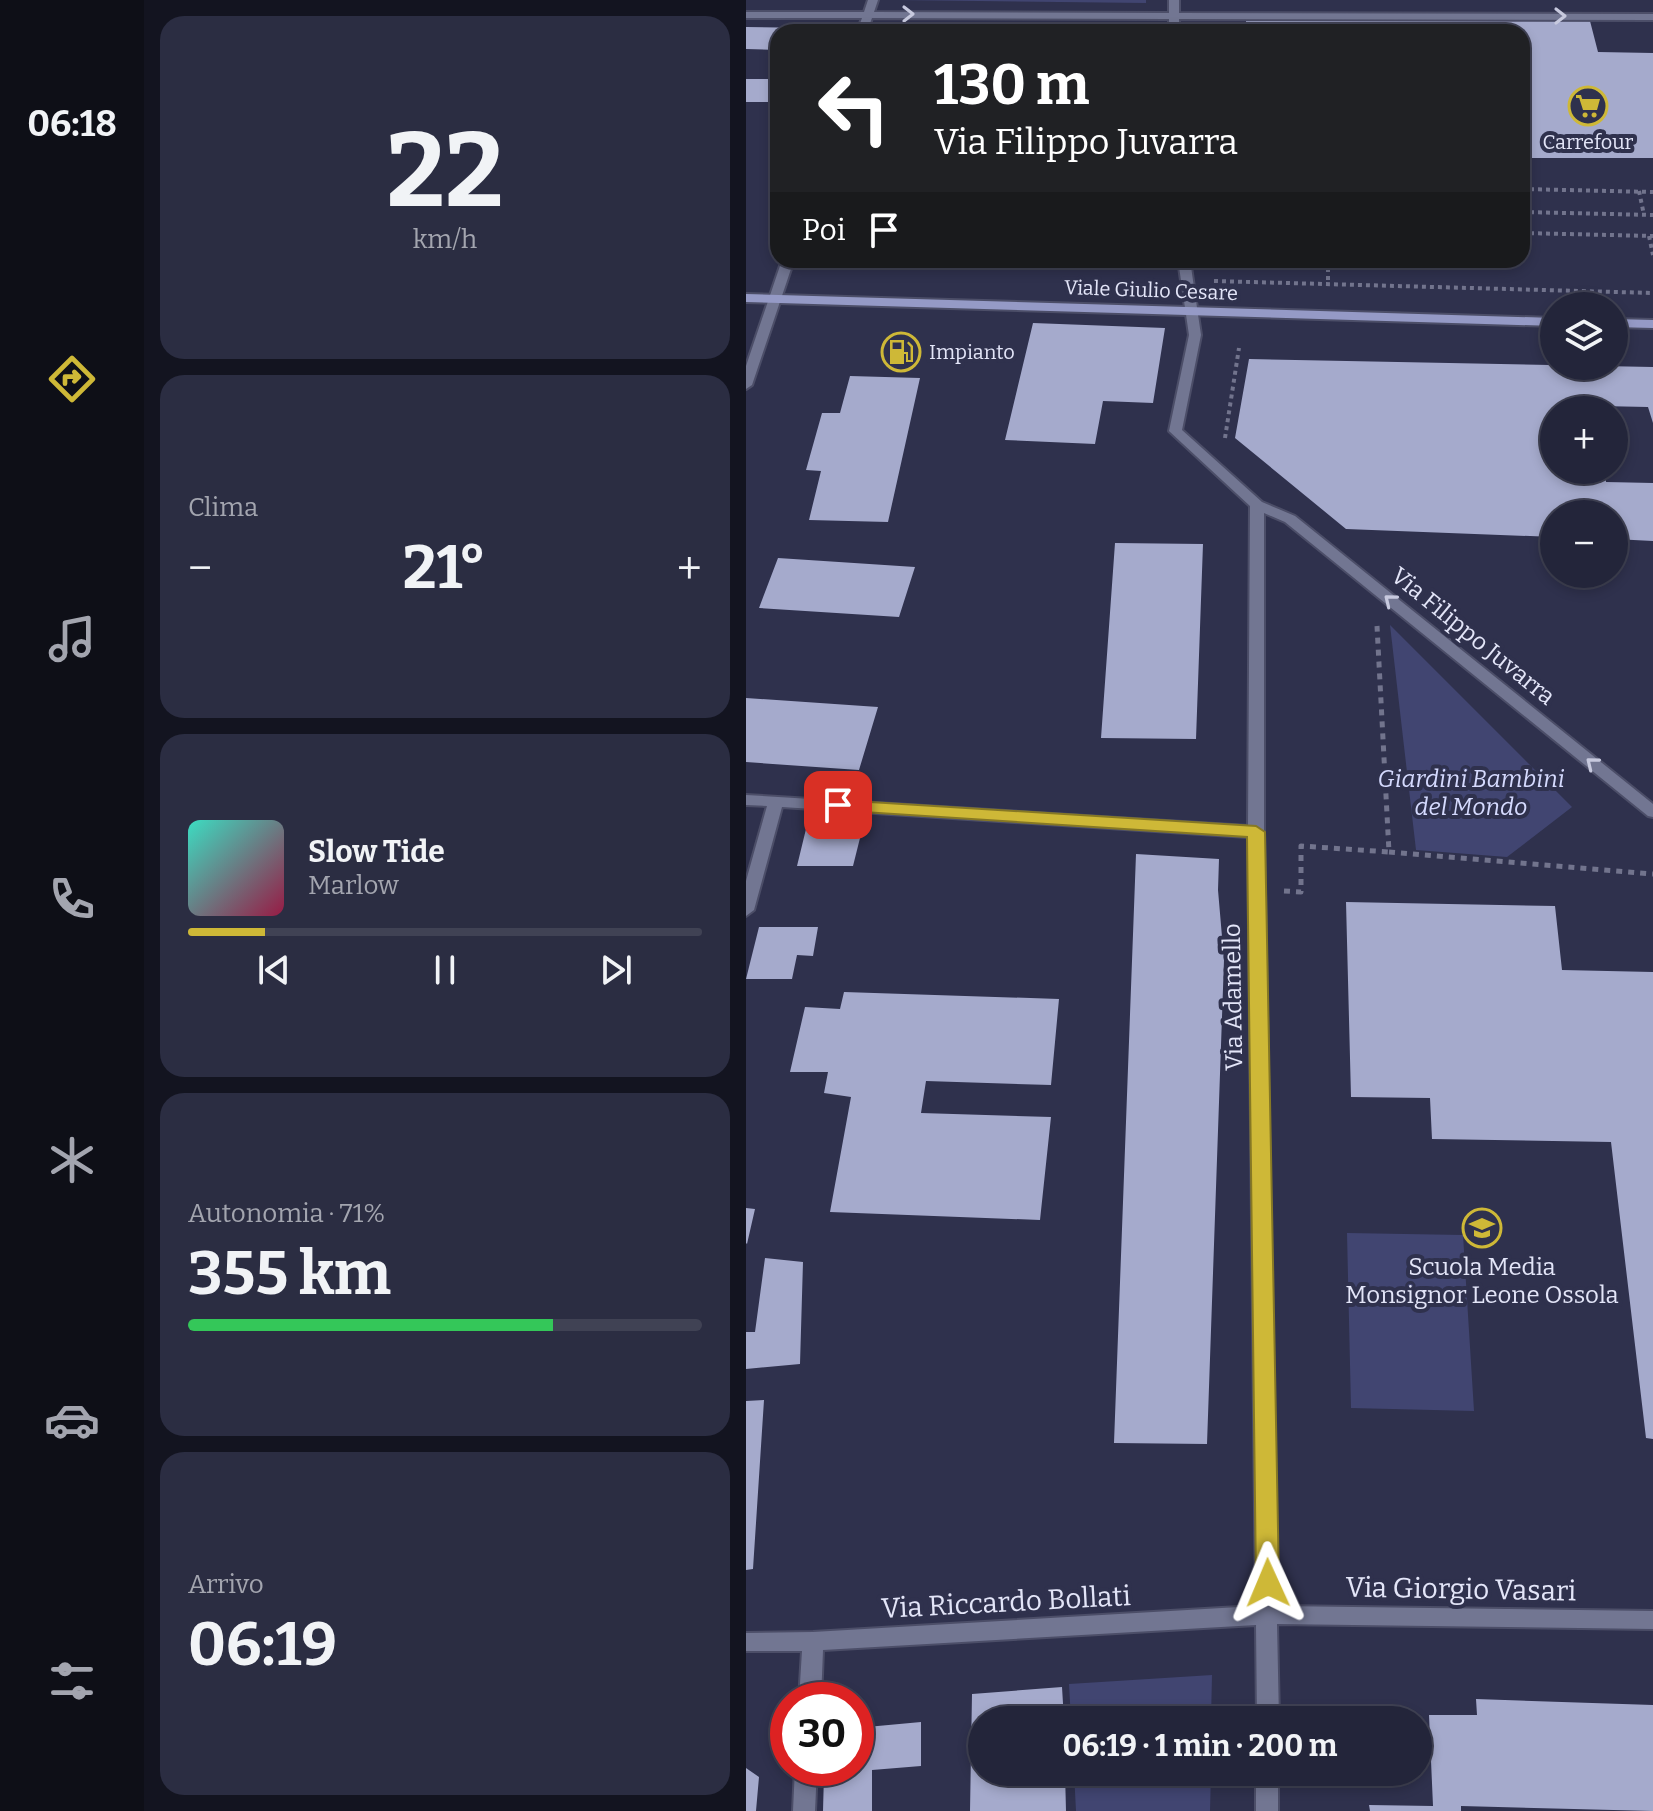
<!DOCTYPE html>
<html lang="it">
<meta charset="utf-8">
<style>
:root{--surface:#23253a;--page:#2b2d42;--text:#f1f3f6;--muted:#a3a5af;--line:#404254;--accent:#ceb837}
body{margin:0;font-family:Bitter,serif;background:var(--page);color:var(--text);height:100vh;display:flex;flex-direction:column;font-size:30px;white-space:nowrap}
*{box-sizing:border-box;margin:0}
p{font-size:26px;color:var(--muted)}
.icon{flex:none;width:44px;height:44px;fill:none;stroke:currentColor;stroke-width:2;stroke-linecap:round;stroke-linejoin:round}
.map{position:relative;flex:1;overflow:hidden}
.panel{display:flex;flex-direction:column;gap:16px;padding:16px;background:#131420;width:602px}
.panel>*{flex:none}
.top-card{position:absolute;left:24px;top:24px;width:760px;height:244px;border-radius:24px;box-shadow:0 4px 12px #0003,0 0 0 2px var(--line);background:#202124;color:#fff;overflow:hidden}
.buttons{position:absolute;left:794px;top:292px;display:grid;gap:16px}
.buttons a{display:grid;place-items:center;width:88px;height:88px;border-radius:50%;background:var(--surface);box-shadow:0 4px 12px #0003,0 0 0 2px var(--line);font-size:40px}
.speed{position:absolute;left:24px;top:1682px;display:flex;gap:16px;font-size:40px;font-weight:700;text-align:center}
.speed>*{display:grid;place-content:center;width:104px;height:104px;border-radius:50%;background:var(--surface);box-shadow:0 4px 12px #0003,0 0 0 2px var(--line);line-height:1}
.speed .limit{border:12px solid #d22;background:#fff;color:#111}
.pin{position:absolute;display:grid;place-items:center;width:68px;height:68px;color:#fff;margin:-34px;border-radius:16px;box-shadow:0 4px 12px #0006}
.me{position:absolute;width:88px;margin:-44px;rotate:359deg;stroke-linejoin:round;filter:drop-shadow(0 0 6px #0008)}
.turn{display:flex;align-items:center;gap:28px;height:168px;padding:0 32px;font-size:36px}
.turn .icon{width:104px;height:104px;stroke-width:2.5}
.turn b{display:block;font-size:56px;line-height:68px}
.then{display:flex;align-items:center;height:76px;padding:0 32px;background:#0003;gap:16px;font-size:30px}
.big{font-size:60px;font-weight:700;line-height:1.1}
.panel .widget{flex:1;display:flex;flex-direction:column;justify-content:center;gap:12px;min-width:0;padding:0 28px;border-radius:24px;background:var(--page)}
.panel .dial{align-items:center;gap:0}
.dial b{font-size:104px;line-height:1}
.song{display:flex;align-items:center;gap:24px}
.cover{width:96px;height:96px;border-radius:12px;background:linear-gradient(135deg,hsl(170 70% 55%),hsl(340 70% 35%))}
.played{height:8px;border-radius:4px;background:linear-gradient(90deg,var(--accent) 15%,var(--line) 15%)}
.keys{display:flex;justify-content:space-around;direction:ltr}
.heat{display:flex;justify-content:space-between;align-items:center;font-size:44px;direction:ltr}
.charge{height:12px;border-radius:6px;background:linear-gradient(90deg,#34c759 71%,var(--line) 0)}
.trip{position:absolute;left:222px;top:1706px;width:464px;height:80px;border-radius:40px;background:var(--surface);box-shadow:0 4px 12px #0003,0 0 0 2px var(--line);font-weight:700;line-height:80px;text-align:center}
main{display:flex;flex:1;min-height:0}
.tabs{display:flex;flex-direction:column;width:144px;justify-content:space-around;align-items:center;background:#0e0f17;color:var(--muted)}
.tabs .icon{width:56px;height:56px}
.tabs .on{color:var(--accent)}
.tabs b{font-size:36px;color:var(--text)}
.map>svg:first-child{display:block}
.green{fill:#414571}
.building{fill:#a5aacc}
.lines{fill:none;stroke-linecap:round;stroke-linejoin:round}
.street-casing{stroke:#4c4e68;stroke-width:4}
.secondary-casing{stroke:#4c4e68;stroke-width:4}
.path-far1{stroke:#72748d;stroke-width:4;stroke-dasharray:4 4;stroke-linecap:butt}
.path{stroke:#72748d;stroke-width:5;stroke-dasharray:6 6;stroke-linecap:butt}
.street{fill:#727692;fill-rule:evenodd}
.secondary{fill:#959ac6;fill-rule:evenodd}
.oneway{stroke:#c7c9de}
.route{fill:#ceb837;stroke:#867824;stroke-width:2}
.labels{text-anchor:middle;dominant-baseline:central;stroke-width:8;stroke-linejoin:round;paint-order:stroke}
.far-poi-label{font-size:20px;fill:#e3e5f8;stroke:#2f314d}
.far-street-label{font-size:20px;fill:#e3e5f8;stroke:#2f314d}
.street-label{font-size:24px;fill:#e3e5f8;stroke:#2f314d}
.park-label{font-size:24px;font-style:italic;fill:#d5dafe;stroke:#2f314d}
.poi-label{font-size:24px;fill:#e3e5f8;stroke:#2f314d}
.near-street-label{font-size:28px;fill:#e3e5f8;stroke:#2f314d}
</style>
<main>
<nav class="tabs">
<b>06:18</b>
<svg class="icon on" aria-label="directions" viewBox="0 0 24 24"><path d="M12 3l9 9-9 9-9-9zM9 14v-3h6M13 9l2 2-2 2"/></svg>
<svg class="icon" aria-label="music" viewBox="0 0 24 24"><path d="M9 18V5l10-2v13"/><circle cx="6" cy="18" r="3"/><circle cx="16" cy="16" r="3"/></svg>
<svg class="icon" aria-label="phone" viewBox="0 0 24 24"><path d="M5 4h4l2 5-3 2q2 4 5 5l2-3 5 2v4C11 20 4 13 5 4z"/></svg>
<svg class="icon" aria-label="climate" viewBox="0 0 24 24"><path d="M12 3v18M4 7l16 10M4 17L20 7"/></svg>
<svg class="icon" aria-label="car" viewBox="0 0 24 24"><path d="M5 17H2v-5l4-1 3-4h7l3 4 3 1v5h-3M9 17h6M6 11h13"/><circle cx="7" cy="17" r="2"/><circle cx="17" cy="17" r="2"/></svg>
<svg class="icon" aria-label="filters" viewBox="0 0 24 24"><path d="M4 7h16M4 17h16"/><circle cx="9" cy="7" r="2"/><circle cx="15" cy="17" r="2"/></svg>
</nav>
<section class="panel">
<div class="widget dial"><b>22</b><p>km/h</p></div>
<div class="widget"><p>Clima</p>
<div class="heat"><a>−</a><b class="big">21°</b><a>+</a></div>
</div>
<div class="widget">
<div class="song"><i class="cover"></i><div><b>Slow Tide</b><p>Marlow</p></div></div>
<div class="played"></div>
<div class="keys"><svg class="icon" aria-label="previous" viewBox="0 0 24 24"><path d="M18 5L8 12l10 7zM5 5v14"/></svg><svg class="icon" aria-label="pause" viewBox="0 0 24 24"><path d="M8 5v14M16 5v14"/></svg><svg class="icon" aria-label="next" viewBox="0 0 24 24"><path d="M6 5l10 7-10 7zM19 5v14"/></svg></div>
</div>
<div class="widget"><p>Autonomia · 71%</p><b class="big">355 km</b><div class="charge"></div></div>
<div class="widget"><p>Arrivo</p><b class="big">06:19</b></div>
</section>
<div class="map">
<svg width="907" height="1811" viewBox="0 0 907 1811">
<rect width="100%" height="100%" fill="#2f314d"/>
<path class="green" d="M150,0h250v3z
M136,23l268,2v7h-270z
M644,625l182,182 -65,50 -91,-7z
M601,1233l116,2 11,176 -123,-3z
M466,1675l-1,45h-140l-2,-36z
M328,1772h137l-1,39h-134z"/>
<path class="building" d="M500,21h344l8,31 55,1v105h-131v-126h-276z
M0,27l69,1 -1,4h-36v18l-32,-1z
M29,73h3v29h-32v-23h26z
M177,260h142l-1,10 -143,-4z
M287,323l132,5 -12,75 -50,-2 -8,43 -90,-4z
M503,359l404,8v56l-5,-16 -48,-1v4h-46v60h51l1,12 47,1v58l-39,-2v-25h-60v23l-208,-8 -111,-91z
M104,376l70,2 -32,144 -79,-2 12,-49 -15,-1 16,-57h18z
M369,543l88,1 -7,195 -95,-1z
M32,558l137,9 -16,50 -140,-9z
M0,698l132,9 -19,63 -113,-8z
M60,829l55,5 -8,32h-56z
M390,854l83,5 -1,31 6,70 -17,484 -93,-1z
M600,902l209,4 7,64 91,2v467l-7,-1 -35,-296 -179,-3 -2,-41 -79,-1z
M13,927h59l-5,29 -16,-1 -5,24h-46z
M98,992l215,7 -8,86 -125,-4 -5,32 130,4 -11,103 -210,-8 21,-115 -27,-4 4,-21h-38l15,-65 35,2z
M0,1208l9,1 -8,35 -1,-1z
M19,1258l38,4 -3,102 -54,5v-37h9z
M18,1400l-11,169 -7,1v-169z
M316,1687l2,33h-82v52h83l1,39h-96l2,-117z
M730,1699l177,6v106l-192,-5v5h-91l-1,-6 64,1 -4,-91h48z
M175,1722v44l-49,4v41h-49l1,-37 18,-1v-5h14v-40z
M0,1768l13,9 -3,34h-10z"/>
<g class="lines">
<g class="street-casing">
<path id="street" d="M122,0h10l-4,12 295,1v-13h10v13l474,1v6l-474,-1v13h-10v-13l-297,-1 -5,14h-10l5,-14h-116v-6h118z
M36,260h12l-42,125 -6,4v-23z
M432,260h12l11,75 -19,95 80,72 33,14 358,288v13l-5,-1 -363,-294 -21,-9v319l13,774 376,5v18l-376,-5 2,96h-22l-1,-95 -433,25 -2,50h-22l3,-49h-56v-18l67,-1 443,-26 -8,-769 -466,-30 -28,103 -8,6v-35l21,-75 -21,-1v-10l502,31 2,-320 -81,-75 20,-96z
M49,1768h22l-2,43h-22z
M510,1772h22v39h-22z"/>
</g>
<g class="secondary-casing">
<path id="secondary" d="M0,294l808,24v8l-808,-24z
M868,319l39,1v8l-39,-1z"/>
</g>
<path class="path-far1" d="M776,189l131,3
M893,191l5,24
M776,212l131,3
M776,233l131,3
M903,236l4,19
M582,268v16
M468,281l439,12
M479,438l14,-90"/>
<path class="path" d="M643,852l264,22
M538,891l17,1v-46l88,6 -12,-226"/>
<use href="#street" class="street"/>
<use href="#secondary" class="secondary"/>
</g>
<defs><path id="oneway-chevron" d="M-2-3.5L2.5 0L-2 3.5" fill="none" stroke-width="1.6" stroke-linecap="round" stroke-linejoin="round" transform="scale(2)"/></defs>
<g class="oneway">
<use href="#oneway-chevron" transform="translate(162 14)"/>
<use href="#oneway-chevron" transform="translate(814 16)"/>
<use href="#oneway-chevron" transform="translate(644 600) rotate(-141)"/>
<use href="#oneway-chevron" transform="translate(846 763) rotate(-141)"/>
</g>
<path class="route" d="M92,800l418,26 9,6 14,751 -3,7 -8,3 -8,-3 -4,-7 -9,-746 -415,-27 -3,-5 3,-4z"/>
<defs>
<g id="supermarket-ring" transform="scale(2)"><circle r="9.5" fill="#2f314d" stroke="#ceb837" stroke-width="1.5"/><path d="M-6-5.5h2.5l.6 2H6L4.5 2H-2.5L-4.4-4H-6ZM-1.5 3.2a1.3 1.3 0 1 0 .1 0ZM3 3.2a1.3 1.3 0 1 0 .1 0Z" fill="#ceb837"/></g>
<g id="fuel-ring" transform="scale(2)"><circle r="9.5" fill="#2f314d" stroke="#ceb837" stroke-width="1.5"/><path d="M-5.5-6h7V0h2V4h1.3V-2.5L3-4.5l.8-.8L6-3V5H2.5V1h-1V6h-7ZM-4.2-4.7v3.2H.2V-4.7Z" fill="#ceb837"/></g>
<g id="school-ring" transform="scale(2)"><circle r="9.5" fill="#2f314d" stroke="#ceb837" stroke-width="1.5"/><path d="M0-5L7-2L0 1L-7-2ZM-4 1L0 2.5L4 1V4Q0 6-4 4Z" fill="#ceb837"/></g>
</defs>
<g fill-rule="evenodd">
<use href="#supermarket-ring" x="842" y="106"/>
<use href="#fuel-ring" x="155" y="352"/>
<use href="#school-ring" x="736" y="1228"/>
</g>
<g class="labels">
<g class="far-poi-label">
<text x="842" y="142">Carrefour</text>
<text x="183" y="352" text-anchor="start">Impianto</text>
</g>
<g class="far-street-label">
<text transform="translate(405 290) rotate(2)">Viale Giulio Cesare</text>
</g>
<g class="street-label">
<text transform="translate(727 636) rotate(39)">Via Filippo Juvarra</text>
<text transform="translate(487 997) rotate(-91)">Via Adamello</text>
</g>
<g class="park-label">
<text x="725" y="779">Giardini Bambini<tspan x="725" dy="28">del Mondo</tspan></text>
</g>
<g class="poi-label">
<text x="736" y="1267">Scuola Media<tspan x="736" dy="28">Monsignor Leone Ossola</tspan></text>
</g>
<g class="near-street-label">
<text transform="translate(715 1589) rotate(1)">Via Giorgio Vasari</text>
<text transform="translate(260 1602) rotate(-3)">Via Riccardo Bollati</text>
</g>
</g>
</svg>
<div class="buttons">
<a><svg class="icon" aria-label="layers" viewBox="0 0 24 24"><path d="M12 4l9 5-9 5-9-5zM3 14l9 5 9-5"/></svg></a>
<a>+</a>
<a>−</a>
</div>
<div class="speed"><div class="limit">30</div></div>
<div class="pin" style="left:92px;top:805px;background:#d93025"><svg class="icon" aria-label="arrive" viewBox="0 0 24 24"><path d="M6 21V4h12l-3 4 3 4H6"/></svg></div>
<svg class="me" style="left:522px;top:1583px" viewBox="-20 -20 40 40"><path d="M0-17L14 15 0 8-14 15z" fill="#ceb837" stroke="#fff" stroke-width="4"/></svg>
<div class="trip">06:19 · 1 min · 200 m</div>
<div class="top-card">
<div class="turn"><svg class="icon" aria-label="left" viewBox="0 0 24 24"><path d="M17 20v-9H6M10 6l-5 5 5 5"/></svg><div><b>130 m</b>Via Filippo Juvarra</div></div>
<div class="then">Poi<svg class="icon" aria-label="arrive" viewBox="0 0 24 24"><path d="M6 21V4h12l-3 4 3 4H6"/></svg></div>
</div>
</div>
</main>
